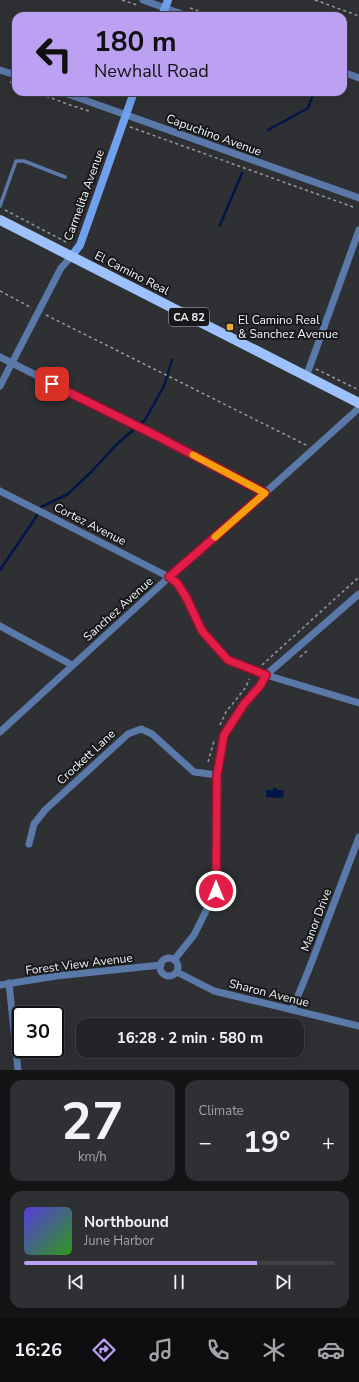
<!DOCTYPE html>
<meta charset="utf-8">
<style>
:root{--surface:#222427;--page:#2e3033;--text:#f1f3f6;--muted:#a2a4a7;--line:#3f4144;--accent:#bca0f2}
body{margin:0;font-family:"Nunito Sans",sans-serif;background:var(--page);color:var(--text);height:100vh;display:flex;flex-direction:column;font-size:15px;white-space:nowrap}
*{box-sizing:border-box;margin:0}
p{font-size:13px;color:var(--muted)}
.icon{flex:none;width:22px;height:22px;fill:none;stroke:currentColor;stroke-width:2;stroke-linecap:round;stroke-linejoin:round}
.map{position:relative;height:1070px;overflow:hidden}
.sheet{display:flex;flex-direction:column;gap:10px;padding:10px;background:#131415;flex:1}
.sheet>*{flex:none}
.banner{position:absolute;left:12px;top:12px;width:335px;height:84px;border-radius:12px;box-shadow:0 4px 16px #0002,0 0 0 1px var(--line);background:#bca0f2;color:#111;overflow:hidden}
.speed{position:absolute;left:12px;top:1006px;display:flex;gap:8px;font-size:20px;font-weight:700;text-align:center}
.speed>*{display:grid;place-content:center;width:52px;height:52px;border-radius:50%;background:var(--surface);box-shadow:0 4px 16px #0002,0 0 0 1px var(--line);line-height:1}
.speed .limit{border:2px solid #111;border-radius:6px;background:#fff;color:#111}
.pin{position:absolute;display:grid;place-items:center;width:34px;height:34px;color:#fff;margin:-17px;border-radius:8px;box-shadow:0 2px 6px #0006}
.me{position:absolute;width:44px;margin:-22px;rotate:0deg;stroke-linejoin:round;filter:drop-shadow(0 0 3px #0008)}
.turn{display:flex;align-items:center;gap:14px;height:84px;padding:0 16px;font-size:18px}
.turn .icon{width:52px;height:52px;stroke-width:2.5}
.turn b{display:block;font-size:28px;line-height:34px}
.big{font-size:30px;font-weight:700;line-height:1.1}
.sheet .card{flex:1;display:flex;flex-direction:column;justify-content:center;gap:6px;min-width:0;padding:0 14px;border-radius:12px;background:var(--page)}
.sheet .dial{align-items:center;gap:0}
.dial b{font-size:52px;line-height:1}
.song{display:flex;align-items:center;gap:12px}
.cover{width:48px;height:48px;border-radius:6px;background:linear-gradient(135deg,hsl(250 70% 55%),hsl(110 70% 35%))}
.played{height:4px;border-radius:2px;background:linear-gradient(90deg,var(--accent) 75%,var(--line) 75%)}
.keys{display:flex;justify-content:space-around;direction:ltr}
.heat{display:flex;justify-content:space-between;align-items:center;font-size:22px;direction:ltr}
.sheet .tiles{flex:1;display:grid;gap:10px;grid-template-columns:1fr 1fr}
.card:last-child{grid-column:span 2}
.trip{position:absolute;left:76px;top:1018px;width:228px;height:40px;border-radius:12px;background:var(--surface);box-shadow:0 4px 16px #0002,0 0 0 1px var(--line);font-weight:700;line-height:40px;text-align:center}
.menu{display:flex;height:64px;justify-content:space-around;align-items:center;background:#0e0e10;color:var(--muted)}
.menu .icon{width:28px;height:28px}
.menu .active{color:var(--accent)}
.menu b{font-size:18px;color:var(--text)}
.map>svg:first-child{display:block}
.water{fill:#001648}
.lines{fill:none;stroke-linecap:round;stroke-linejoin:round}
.stream{stroke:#001648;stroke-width:2.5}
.path{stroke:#989a9d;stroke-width:1.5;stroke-dasharray:3 3;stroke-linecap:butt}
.lane{stroke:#5a79a9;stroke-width:3.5}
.street{stroke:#5a79a9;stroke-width:7}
.secondary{stroke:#70a1ee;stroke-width:8}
.primary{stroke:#9cc1fc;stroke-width:10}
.route-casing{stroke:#92132f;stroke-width:10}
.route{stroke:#e11d48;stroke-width:7}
.slow{stroke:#f59e0b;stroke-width:7}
.poi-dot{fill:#e8ab37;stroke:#17181a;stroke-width:1.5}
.labels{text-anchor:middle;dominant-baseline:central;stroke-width:4;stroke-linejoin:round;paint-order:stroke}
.shield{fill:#17181a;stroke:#b0b2b5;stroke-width:1}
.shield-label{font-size:11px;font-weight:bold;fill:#f2f4f7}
.street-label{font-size:12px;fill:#f2f4f7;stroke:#17181a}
.poi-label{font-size:12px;fill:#f2f4f7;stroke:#17181a;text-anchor:start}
</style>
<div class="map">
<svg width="359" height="1070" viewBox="0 0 359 1070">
<rect width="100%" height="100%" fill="#2e3034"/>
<path class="water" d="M273,788h4v2h7l-1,8 -17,-1v-7h7z"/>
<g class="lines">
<path class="stream" d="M268,130l40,-22 6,-16
M220,225l22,-52
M0,570l34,-50 7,-13 27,-13 23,-22 27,-29 27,-23 19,-34 8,-26"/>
<path class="path" d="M122,0l15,5
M315,0l44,16
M190,8l23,8
M10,82l6,3
M35,92l35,13 19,6
M130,127l226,81
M5,210l63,33
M0,291l32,17
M46,315l260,130
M316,369l43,21
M300,657l8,-7
M262,665l97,-88
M220,725l6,-13 20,-25 3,-8
M208,762l6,-21"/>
<path class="lane" d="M0,206l16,-45h8l41,16"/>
<path class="street" d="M143,0l44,16
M0,70l16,5
M343,72l16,6
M62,92l297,106
M0,357l159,80 106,56
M306,377l53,-147
M0,386l61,-118 10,-11
M0,491l169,86 8,6 9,14 16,34 26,30 38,14 93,28
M0,626l72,39
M0,732l178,-163 87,-76 94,-85
M29,844l5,-20 11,-14 83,-76 13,-5 11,5 42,38 23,3
M160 967a9 9 0 1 1 18 0a9 9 0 1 1-18 0Z
M174,960l20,-25 22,-44 1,-116 7,-40 20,-31 16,-18 6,-11 93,-81
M177,972l37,19 145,35
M9,983l9,87
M0,985l56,-9 105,-11
M292,1010l17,-41 50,-132"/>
<path class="secondary" d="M162,16l6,-16
M71,257l9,-12 54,-153"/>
<path class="primary" d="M0,220l359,183"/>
</g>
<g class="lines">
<g class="route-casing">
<path id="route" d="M52,384l107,53 106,56 -96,84 8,6 9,14 16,34 26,29 38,15 -6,11 -16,18 -20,31 -7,40 -1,116"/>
</g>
<use href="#route" class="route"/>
<path class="slow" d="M193,455l72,38 -50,44"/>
</g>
<rect class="poi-dot" x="226" y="323" width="8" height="8" rx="2"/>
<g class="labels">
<rect class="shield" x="169" y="308" width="40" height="18" rx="3"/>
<g class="shield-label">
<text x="189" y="317">CA 82</text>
</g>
<g class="street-label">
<text transform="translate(214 135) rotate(20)">Capuchino Avenue</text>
<text transform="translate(84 195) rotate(-70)">Carmelita Avenue</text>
<text transform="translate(132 273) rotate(27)">El Camino Real</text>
<text transform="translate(90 524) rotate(27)">Cortez Avenue</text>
<text transform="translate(118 609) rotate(-42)">Sanchez Avenue</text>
<text transform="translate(86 757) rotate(-43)">Crockett Lane</text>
<text transform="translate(316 920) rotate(-69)">Manor Drive</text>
<text transform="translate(79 964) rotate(-7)">Forest View Avenue</text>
<text transform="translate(269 993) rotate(14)">Sharon Avenue</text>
</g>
<g class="poi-label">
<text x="238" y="320">El Camino Real<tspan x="238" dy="14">&amp; Sanchez Avenue</tspan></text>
</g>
</g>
</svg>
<div class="speed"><div class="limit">30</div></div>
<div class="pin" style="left:52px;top:384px;background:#d93025"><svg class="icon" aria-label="arrive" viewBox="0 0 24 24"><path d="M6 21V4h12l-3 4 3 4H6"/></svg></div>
<svg class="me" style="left:216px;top:891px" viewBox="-20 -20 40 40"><circle r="17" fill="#e11d48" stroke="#fff" stroke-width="3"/><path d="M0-11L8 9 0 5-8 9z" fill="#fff"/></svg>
<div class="trip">16:28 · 2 min · 580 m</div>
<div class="banner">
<div class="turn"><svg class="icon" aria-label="left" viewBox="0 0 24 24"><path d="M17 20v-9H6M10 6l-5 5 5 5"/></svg><div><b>180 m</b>Newhall Road</div></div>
</div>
</div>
<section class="sheet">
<div class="tiles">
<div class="card dial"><b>27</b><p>km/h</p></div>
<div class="card"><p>Climate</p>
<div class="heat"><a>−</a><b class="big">19°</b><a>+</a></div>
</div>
<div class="card">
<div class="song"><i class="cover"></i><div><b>Northbound</b><p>June Harbor</p></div></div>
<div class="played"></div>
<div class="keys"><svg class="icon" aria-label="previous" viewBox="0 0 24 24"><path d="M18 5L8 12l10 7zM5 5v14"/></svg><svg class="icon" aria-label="pause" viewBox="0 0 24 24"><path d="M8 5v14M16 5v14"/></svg><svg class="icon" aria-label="next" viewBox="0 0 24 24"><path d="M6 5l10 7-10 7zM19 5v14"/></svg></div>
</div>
</div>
</section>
<nav class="menu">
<b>16:26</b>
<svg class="icon active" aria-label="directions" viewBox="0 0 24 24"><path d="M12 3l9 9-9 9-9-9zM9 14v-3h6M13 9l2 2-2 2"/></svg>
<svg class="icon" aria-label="music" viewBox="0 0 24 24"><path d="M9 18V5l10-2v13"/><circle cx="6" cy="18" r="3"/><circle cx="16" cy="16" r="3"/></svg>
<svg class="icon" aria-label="phone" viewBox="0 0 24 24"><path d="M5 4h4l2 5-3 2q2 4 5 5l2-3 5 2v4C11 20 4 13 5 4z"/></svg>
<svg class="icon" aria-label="climate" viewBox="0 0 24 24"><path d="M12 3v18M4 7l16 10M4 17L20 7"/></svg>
<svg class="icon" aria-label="car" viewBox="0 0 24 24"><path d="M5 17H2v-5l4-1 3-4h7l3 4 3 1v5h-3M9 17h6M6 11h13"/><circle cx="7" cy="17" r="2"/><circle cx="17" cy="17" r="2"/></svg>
</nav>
